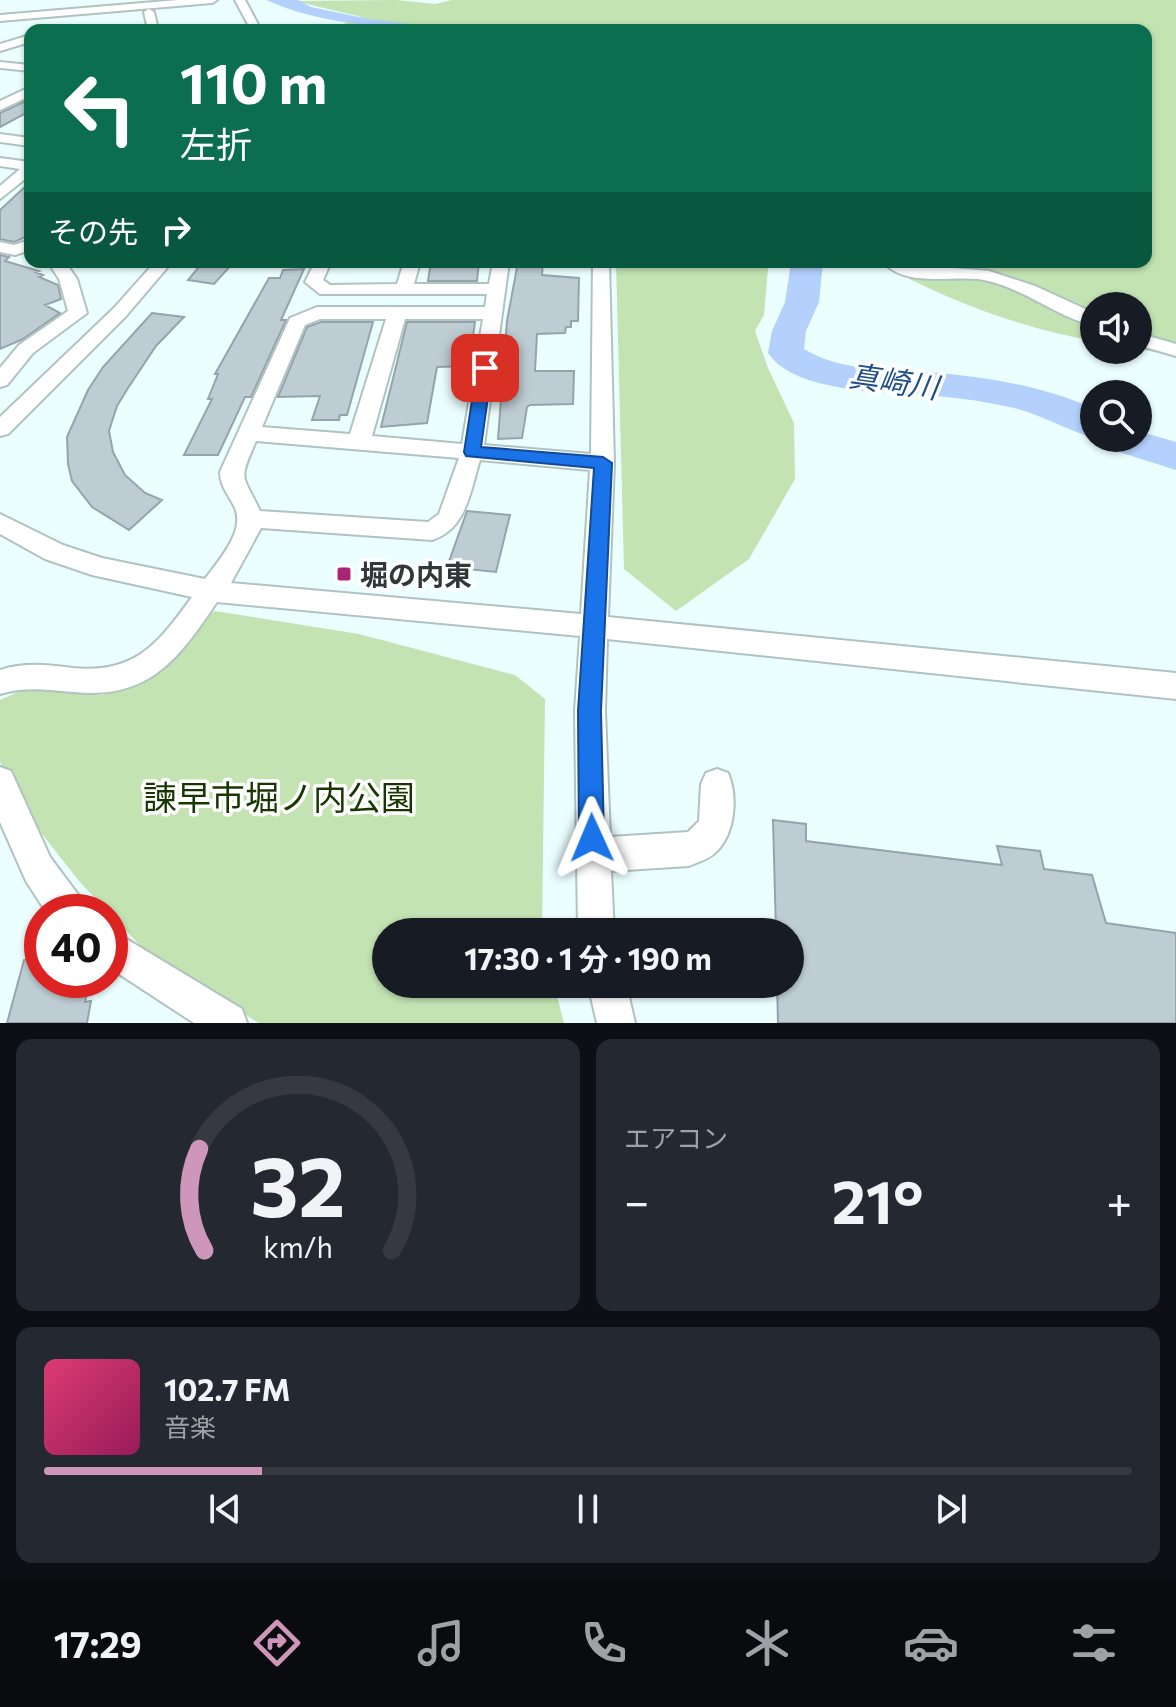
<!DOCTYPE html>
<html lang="ja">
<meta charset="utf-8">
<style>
:root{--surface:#171b24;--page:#242831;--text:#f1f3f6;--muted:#9ea1a6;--line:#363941;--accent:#cf96bc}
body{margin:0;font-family:Commissioner,"Noto Sans JP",sans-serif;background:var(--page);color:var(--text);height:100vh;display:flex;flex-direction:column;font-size:30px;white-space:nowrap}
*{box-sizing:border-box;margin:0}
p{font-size:26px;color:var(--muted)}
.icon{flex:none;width:44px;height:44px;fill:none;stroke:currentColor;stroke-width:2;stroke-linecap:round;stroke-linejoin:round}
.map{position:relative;height:1023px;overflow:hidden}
.panel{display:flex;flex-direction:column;gap:16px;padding:16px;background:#0d0f14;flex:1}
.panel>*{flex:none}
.banner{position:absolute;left:24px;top:24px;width:1128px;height:244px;border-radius:16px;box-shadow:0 2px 6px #0004;background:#0b6e4f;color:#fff;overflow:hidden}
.tools{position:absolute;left:1080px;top:292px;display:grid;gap:16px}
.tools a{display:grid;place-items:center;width:72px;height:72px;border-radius:50%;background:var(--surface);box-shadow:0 2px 6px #0004;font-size:40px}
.speed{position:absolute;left:24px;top:894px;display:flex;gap:16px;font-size:40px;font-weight:700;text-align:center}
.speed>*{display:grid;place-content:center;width:104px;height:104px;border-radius:50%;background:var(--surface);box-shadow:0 2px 6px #0004;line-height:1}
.speed .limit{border:12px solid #d22;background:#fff;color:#111}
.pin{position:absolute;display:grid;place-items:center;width:68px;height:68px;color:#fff;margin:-34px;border-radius:16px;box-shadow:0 4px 12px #0006}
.me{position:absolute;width:88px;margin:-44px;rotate:359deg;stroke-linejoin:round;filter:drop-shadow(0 0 6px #0008)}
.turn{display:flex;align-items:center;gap:28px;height:168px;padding:0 24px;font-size:36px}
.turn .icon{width:104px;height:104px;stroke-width:2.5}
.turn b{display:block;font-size:56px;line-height:68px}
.then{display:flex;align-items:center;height:76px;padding:0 24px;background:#0003;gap:16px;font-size:30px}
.big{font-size:60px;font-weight:700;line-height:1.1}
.panel .widget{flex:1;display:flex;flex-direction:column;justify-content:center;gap:12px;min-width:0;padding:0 28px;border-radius:16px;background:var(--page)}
.panel .dial{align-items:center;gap:0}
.dial svg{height:208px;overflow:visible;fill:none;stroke:var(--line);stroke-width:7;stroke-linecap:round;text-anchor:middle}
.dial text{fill:var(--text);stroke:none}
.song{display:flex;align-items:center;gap:24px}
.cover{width:96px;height:96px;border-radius:12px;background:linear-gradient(135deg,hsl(340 70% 55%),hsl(330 70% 35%))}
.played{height:8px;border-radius:4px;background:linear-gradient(90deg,var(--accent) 20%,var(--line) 20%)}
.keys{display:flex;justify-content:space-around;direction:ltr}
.heat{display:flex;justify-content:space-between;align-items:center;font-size:44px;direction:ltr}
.panel .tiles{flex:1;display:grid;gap:16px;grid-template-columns:1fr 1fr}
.widget:last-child{grid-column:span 2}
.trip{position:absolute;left:372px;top:918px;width:432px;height:80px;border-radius:40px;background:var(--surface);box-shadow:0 2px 6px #0004;font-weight:700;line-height:80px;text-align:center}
.menu{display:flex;height:128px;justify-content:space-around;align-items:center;background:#090b0e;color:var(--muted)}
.menu .icon{width:56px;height:56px}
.menu .active{color:var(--accent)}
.menu b{font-size:36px;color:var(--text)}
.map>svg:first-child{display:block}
.green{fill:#c3e3b3}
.water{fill:#b3d1fc}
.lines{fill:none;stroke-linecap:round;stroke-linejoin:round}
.river{fill:#b3d1fc;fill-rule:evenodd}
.building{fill:#becdd4;stroke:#95a4aa;stroke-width:2}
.minor-casing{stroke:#b0c2c1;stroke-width:4}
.minor{fill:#fff;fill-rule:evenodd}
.route{fill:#1a73e8;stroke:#114b97;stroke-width:2}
.poi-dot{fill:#a62575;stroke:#fff;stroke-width:3}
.labels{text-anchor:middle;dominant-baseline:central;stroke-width:7;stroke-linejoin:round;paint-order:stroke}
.poi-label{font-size:28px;font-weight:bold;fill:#313838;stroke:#fff;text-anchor:start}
.water-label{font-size:30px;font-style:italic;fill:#1e4d8b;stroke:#fff}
.near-park-label{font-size:34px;fill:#163700;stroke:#fff}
</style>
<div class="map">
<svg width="1176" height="1023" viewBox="0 0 1176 1023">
<rect width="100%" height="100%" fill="#ecffff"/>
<path class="green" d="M396,0l39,4 17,-4h724v356l-38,-7v-43h-44v35c-81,-15 -145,-40 -217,-79h269v-232h-812l1,-3 27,-10 -68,-16z
M616,262h146l6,7 -4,46 -9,16 13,37 26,55 1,56 -46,80 -73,52 -52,-42z
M215,611l144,23 156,41 30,24 -3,233h-156v52h168l10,39h-305l-108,-66 -72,-76 -45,-57 -34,-62v-62l24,-11 78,6 49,-16 24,-39z"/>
<path class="water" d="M266,0h32l13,7 58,12 96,11c-62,0 -142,-4 -199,-30z"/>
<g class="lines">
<path class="river" d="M791,262h32l-4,40 -13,29 -2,18c39,23 84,20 127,23 55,5 113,14 163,37v29c-28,-8 -52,-23 -80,-30 -26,-6 -52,-10 -78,-12 -46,-5 -139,-1 -168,-43l4,-22 13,-29z
M1138,431l38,11v28l-73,-23 -6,-9h41z"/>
</g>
<path class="building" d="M30,99v12l-30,16v-14z
M30,182v53l-16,7 -14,-3v-29z
M0,255l9,2 -4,4 34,10 -3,1 7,3 -4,2 19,8 3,14 -16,6 15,8 -37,26 -23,10z
M203,262h31l-20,22 -26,-4z
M431,262h48l-2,19h-49z
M518,262h25l-1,13 37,3 -1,43h-7v6h-5l-1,6 -28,1 -2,37h39l-1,33 -43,1 -3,2 -5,31 -24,1 9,-118z
M304,269l-23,51h5l-35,77h-6l-27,58h-34l28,-56h-4l10,-25h-3l54,-96h11l3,-8z
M152,313l32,4 -28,29 -28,42 -11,18 -8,25 4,21 12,23 20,18 17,7 -33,30 -37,-23 -20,-26 -4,-17 -1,-27 21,-47 15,-23z
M321,322h52l-26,93h-7l-1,5h-27l8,-24 -42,1 29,-70z
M407,322h68l-6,44 -32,1 -10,56 -46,4z
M467,511l43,4 -14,57 -49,-5z
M773,820l33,4v17l196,24 -5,-19 43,5 4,18 48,6 14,48 70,10v90h-398l-1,-39h13v-52h-14z
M42,956v24h48l-5,22 6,-1 -4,22h-80l17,-63z"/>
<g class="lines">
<g class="minor-casing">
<path id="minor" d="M178,0h39l-5,3 -212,18v-6z
M235,0h10l16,30h-10z
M149,9l5,3 4,18h-10l-4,-18z
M30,35v7l-30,9v-7z
M0,62l30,3v6l-30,-3z
M30,87v9l-30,14v-9z
M0,134l30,4v8l-30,-4z
M0,158l30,4v13l-30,24v-13l20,-17 -20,-3z
M30,240v10l-15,5 -15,-3v-10l14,3z
M48,262h17l12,17 10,34 -54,40 -26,32 -7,2v-19l19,-23 49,-34 -9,-32z
M155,262h17l-46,54 -118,118 -8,2v-19l114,-109z
M315,262h16l-8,18 7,5 67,-1 7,-22h16l-6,22h75l4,-22h16l-25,183 107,9 2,-192h16l5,201 -6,154 568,56v26l-569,-60 -2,72 5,126 78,-5 11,-11 2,-37 5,-11 11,-4 11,4c10,23 7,60 -11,78 -7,8 -19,11 -28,15l-78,5 3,61h-36l-3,-221 5,-75 -363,-34c-38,56 -67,98 -143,90 -26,-2 -48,-6 -74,2v-24c25,-8 48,-5 73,-2 62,6 85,-24 119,-71l-100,-22 -47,-16 -45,-25v-20l63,31 39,13 103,21c13,-18 42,-49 29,-73 -6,-12 -14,-20 -14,-34l70,-154 27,-11h168l2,-13h-167l-15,-12zM320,319h66l-36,115 -88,-7 43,-102zM405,319h78l-21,125 -90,-8zM256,441l203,17 -20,56 -11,8 -168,-11c-18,-38 -22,-29 -4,-70zM480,460l110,10 -9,144 -350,-31 30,-55 171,12c35,-11 38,-49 48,-80z
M883,262l106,9 46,15 59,27v13c-40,-10 -74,-41 -116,-47 -30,-3 -73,8 -95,-17z
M1138,333l38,11v12l-38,-11z
M0,767l11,4 39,86 32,43 6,12h-42l-20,-31 -26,-59z
M110,929l132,80 5,14h-53l-84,-55z
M588,984h38l9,39h-38z"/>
</g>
<use href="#minor" class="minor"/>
</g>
<path class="route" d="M485,364l7,4 -11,79 122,10 9,6 -11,248 3,127 -3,9 -9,4 -9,-4 -4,-9 -1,-127 16,-243 -128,-12 -2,-4 13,-84z"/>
<rect class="poi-dot" x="336" y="566" width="16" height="16" rx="4"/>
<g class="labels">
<g class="poi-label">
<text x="360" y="574">堀の内東</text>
</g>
<g class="water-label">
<text transform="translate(894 380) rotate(8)">真崎川</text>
</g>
<g class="near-park-label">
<text x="279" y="796">諫早市堀ノ内公園</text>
</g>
</g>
</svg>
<div class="tools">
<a><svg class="icon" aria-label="sound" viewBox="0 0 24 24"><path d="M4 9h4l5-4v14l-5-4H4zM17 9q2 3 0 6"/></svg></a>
<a><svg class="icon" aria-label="search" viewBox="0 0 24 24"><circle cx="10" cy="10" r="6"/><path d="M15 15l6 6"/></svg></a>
</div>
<div class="speed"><div class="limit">40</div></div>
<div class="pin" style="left:485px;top:368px;background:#d93025"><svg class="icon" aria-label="arrive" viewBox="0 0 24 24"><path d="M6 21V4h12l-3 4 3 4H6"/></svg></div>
<svg class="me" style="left:592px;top:838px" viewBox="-20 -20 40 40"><path d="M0-17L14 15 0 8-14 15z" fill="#1a73e8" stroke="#fff" stroke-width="4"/></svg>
<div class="trip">17:30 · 1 分 · 190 m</div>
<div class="banner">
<div class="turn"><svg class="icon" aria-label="left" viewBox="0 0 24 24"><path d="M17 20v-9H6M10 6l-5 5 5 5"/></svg><div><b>110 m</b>左折</div></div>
<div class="then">その先<svg class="icon" aria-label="right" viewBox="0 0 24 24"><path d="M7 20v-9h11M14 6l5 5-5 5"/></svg></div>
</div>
</div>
<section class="panel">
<div class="tiles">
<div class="widget dial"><svg viewBox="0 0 100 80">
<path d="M14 69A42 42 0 1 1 86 69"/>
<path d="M14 69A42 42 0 0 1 12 30" stroke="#cf96bc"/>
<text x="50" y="56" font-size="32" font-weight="700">32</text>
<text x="50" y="72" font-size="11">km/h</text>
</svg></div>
<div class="widget"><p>エアコン</p>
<div class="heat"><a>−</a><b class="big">21°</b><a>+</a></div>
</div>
<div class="widget">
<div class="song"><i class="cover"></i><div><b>102.7 FM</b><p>音楽</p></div></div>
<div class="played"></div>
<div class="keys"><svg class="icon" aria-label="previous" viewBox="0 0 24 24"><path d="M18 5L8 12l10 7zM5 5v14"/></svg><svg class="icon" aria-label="pause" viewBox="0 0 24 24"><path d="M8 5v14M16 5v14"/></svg><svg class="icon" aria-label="next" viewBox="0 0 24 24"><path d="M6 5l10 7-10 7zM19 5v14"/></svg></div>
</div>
</div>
</section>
<nav class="menu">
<b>17:29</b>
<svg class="icon active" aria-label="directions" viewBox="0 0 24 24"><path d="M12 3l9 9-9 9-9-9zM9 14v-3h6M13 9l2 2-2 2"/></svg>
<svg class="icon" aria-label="music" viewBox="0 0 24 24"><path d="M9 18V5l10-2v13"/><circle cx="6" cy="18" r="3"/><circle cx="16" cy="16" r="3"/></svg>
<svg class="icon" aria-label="phone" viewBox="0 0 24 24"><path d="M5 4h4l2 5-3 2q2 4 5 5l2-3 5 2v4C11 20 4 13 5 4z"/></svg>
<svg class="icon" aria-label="climate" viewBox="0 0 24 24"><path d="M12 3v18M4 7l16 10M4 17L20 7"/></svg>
<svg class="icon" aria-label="car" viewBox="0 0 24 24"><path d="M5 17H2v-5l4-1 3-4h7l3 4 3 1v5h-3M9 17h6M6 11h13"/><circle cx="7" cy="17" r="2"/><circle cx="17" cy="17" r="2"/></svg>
<svg class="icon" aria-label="filters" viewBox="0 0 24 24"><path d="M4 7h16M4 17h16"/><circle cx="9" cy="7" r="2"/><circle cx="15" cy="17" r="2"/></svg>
</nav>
